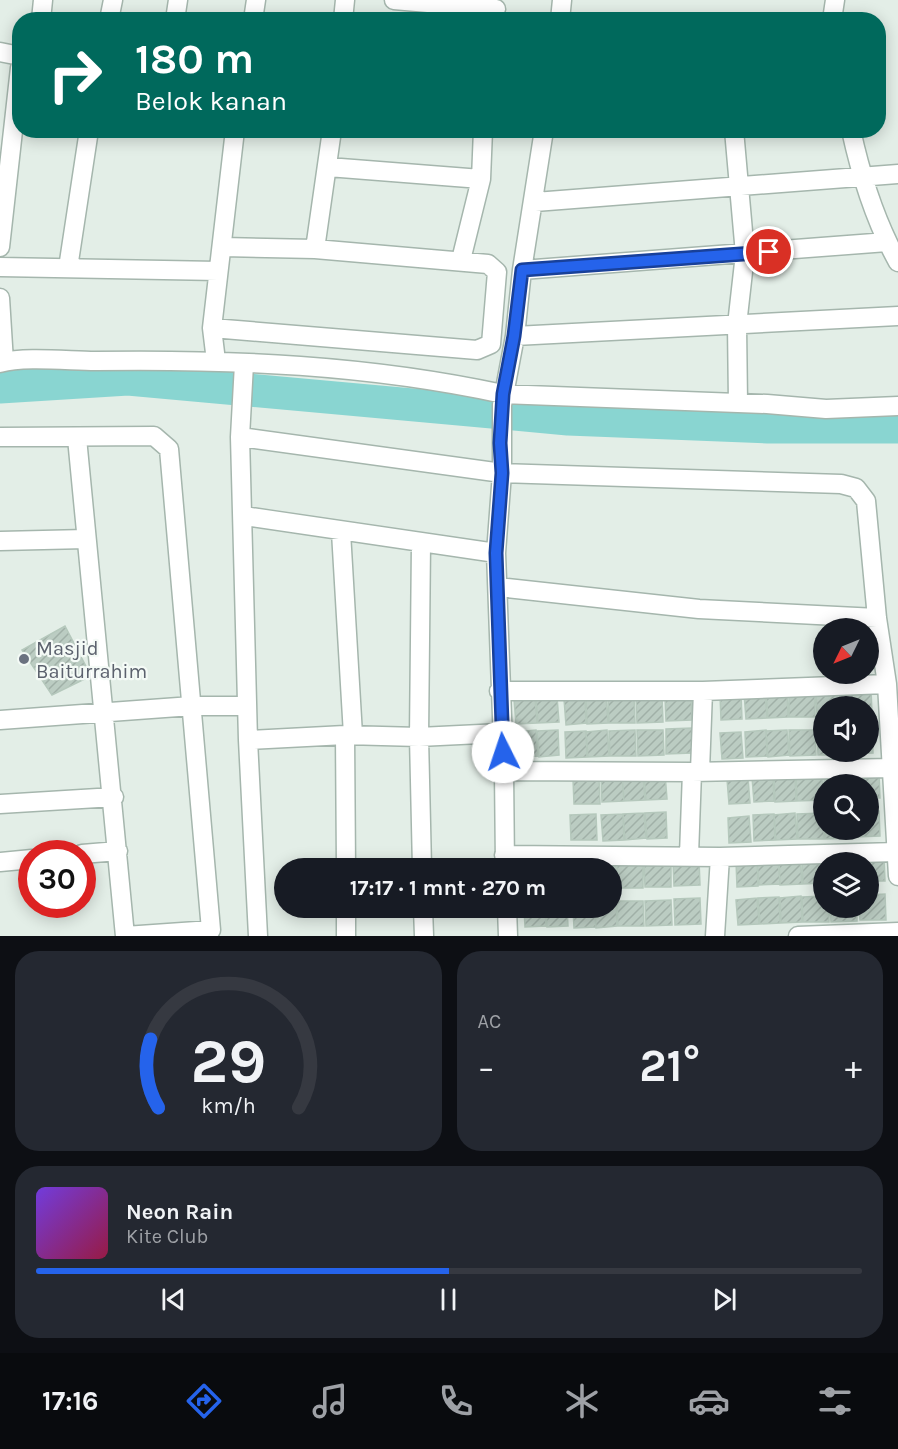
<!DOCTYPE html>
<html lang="id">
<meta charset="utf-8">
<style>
:root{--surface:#171b24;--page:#242831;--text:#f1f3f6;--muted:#9ea1a6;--line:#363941;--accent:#2563eb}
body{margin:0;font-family:Karla,sans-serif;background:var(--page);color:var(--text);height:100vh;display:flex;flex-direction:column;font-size:22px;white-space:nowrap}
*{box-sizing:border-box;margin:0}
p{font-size:20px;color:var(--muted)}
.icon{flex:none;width:33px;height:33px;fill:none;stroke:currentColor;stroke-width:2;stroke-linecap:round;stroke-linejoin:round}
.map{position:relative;height:936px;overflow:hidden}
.sheet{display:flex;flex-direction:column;gap:15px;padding:15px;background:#0d0f14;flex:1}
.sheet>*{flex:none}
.top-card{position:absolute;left:12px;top:12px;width:874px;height:126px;border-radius:24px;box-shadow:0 3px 15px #0003;background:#00695c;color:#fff;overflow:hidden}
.needle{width:39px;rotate:227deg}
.buttons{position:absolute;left:813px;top:618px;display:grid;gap:12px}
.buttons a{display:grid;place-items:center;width:66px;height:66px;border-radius:50%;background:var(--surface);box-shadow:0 3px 15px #0003;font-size:30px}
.speed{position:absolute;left:18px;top:840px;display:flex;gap:12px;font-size:30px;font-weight:700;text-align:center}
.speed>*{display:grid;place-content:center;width:78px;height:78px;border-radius:50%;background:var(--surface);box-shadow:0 3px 15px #0003;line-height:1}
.speed .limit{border:9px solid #d22;background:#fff;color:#111}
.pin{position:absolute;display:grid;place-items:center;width:51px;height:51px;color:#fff;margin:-26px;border:3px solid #fff;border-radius:50%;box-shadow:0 2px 6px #0007}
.me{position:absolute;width:66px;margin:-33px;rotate:356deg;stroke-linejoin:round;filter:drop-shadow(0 0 4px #0008)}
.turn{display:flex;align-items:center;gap:21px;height:126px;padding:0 24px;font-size:27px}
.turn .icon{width:78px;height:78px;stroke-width:2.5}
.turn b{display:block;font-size:42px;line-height:51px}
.big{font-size:45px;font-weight:700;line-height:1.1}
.sheet .tile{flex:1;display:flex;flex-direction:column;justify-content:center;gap:9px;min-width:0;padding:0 21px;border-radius:24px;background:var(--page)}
.sheet .dial{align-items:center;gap:0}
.dial svg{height:156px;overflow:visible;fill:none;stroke:var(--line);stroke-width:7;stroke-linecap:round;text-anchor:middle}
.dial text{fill:var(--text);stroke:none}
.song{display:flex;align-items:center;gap:18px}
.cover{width:72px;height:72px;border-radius:9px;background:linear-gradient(135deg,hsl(260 70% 55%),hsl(340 70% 35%))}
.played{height:6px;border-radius:3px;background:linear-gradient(90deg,var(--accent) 50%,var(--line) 50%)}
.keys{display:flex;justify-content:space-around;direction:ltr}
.heat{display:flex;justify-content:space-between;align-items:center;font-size:33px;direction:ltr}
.sheet .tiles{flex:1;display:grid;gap:15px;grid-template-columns:1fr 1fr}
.tile:last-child{grid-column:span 2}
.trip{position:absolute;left:274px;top:858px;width:348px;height:60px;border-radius:30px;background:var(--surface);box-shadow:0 3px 15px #0003;font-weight:700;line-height:60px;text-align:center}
.tab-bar{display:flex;height:96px;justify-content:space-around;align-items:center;background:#090b0e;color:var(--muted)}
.tab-bar .icon{width:42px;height:42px}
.tab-bar .current{color:var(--accent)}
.tab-bar b{font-size:27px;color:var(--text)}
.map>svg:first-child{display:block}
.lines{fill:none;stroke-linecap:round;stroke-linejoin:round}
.river{stroke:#89d5d1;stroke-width:33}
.building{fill:url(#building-hatch);stroke:#b5c8bc;stroke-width:1.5}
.minor-casing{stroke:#a5b6ad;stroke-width:21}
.minor{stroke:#fff;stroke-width:18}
.route-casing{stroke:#184099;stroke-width:15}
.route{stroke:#2563eb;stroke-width:10}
.worship-dot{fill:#6b7280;stroke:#f4faf6;stroke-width:2}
.labels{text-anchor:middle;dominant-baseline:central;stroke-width:4.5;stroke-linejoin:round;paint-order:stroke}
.worship-label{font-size:20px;fill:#5b616d;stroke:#f4faf6;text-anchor:start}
</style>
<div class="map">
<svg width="898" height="936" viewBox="0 0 898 936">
<defs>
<pattern id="building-hatch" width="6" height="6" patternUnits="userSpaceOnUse" patternTransform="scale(1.5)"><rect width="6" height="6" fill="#bbccc2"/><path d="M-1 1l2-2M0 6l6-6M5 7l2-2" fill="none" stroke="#a0b0a7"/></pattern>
</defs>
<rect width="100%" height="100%" fill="#e3eee7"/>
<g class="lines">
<path class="river" d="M0,387l128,-8 440,40 200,8h130"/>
</g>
<path class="building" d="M65,626l26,50 -39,19 -30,-45z
M871,689l1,25h-4v-8h-22l-1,-16z
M787,691l1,26 -20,1 -2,-25z
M815,691v26h-26v-25z
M816,691h26l1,15h-19v10h-7z
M765,692l2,26 -21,1 -2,-26z
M741,694l1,25 -21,1 -1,-25z
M691,695l1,25 -26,1 -1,-25z
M535,697l2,26 -21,1 -2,-25z
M557,697l2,25 -21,1 -2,-25z
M606,697l2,26 -21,1 -1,-26z
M634,697l1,26h-26l-1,-25z
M636,697h26l1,25 -26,1z
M585,698l1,25 -20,2 -2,-26z
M692,728v25l-26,1v-25z
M868,728h4l1,25 -26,1 -1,-2h22z
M536,730l2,26 -21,1 -2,-25z
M558,730l1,25 -20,2 -2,-26z
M607,730l2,26 -21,1 -2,-25z
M635,730l1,26h-26l-1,-25z
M637,730h26l1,25 -26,1z
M766,730l1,26 -21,1 -1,-25z
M787,730l2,25 -21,2 -2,-26z
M789,730h26l1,25 -26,1z
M817,730h7v22h20v3h-26z
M586,731l1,26 -21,1 -1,-26z
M741,732l2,26 -21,1 -2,-26z
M853,773h26l1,25h-12v-14h-15z
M643,774l2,26 -21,1 -2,-25z
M665,774l2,25 -21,1 -2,-25z
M850,774v10h-26v-9z
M795,775l1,26 -21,1 -1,-26z
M796,775h26l1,25 -26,1z
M622,776l2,25 -22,1 -1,-25z
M773,776l1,25 -20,1 -2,-25z
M599,778l1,26h-26l-1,-25z
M748,778l2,25 -21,1 -2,-25z
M868,811h11l1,25 -26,1v-7h14z
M666,812l1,26 -20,1 -2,-26z
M644,813l2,25 -21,2 -2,-26z
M795,813l2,26 -21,1 -2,-25z
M823,813l1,26h-26l-1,-25z
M596,814l1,26h-26l-1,-25z
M623,814l1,26 -21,1 -2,-26z
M774,814l1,26 -21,1 -1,-26z
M749,816l2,26 -22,1 -1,-25z
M825,830h26l1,8 -27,1z
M858,856h26l1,25h-17v-19h-10z
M800,858l2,26 -22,1 -1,-26z
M778,859l2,25 -21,1 -2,-25z
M802,859l22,3v21l-21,1z
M699,860l1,25 -26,1 -1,-25z
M757,860l1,26 -21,1 -1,-26z
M615,862l2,26h-5v-20h-18v-4z
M643,862v26h-26v-25z
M644,862h27v25h-26z
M885,894l1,26h-26l-1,-12h9v-13z
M801,896l1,26 -21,1 -1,-25z
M824,896v12h5v14h-26l-1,-25z
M779,897l1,26 -20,1 -2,-26z
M700,898l1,26 -26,1 -1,-26z
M757,898l2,26 -21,1 -2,-25z
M671,900l1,25 -26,1 -1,-25z
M612,901h4l1,25 -21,2 -1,-20h17z
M617,901h26l1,25h-26z
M524,908h21l1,18 -21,1z
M546,908h21l1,18 -21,1z
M573,908h21l2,19 -22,1z
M830,908h27v13l-26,1z"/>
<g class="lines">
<g class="minor-casing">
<path id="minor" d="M394,0l102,9
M41,20l2,-20
M109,20l4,-20
M175,20l3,-20
M253,20l3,-20
M343,20l2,-20
M560,20l2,-20
M832,20l3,-20
M0,52l20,4
M734,130l11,124 -8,71 1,78
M851,130c10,46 24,91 47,132
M328,167l153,12
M535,202l363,-28
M0,247l20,-179
M315,249l17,-119
M461,260l20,-81 2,-49
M0,267l218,4
M68,268l21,-138
M522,270l365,-28
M0,298l4,64
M212,328l265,22 14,-6 6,-72 -9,-8 -173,-15 -92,-2
M515,336l383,-20
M216,361l-4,-33 23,-198
M0,363c23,-7 70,-2 95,-2 137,-2 274,4 408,33l264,10 59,5 72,-3
M244,364l-4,73 8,303 10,196
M0,437l154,-1 15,13 42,481 -86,6 -48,-498
M240,437l262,36 339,11 15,4 10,13 11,117 10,66 11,192
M244,516l252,37
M341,532l12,203
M0,541l86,-2
M421,543l-2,194 3,131
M498,587l201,22 178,9
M499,691h204l184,-7
M0,720l192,-14h55
M345,735l1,133
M248,740l97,-5 74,2 82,-4
M504,771l188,1 199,-4
M700,771l3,-80
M0,804l114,-7
M82,854l36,-3
M504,855l216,2 176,-5
M689,855l3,-83
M0,862l32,-3
M505,868l-1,-97 -8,-218 6,-80v-68l13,-69 7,-66 22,-140
M346,908v28
M423,908l1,28
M507,908l1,28
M715,936l5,-79
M798,936l100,-4"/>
</g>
<use href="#minor" class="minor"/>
</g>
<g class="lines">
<g class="route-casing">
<path id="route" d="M503,752l-7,-199 6,-80 -2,-30 3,-49 11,-58 8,-66 247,-18"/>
</g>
<use href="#route" class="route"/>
</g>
<circle class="worship-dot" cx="24" cy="659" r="6"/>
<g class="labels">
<g class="worship-label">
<text x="36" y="648">Masjid<tspan x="36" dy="23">Baiturrahim</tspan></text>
</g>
</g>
</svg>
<div class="buttons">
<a><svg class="needle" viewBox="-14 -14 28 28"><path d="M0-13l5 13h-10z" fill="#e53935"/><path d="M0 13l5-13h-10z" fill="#9ea1a6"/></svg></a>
<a><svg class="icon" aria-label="sound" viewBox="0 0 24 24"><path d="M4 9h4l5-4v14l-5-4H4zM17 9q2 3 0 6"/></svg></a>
<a><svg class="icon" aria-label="search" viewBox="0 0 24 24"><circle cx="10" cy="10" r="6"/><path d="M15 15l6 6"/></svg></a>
<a><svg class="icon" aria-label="layers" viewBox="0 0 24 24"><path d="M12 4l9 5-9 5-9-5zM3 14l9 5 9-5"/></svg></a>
</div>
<div class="speed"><div class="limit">30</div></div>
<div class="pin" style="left:769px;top:252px;background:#d93025"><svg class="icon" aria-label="arrive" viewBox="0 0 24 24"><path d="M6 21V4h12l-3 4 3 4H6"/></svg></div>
<svg class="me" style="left:503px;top:752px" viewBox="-20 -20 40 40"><circle r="19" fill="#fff"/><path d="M0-13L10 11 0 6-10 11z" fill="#2563eb"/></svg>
<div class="trip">17:17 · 1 mnt · 270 m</div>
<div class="top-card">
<div class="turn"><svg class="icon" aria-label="right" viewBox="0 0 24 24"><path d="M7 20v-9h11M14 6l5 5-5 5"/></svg><div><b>180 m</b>Belok kanan</div></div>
</div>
</div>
<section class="sheet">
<div class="tiles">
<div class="tile dial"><svg viewBox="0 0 100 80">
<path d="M14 69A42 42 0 1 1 86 69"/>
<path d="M14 69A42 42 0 0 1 10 34" stroke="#2563eb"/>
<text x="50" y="56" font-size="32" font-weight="700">29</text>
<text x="50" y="72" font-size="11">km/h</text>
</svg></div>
<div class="tile"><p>AC</p>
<div class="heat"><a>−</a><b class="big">21°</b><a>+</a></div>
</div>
<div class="tile">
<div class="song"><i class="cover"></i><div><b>Neon Rain</b><p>Kite Club</p></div></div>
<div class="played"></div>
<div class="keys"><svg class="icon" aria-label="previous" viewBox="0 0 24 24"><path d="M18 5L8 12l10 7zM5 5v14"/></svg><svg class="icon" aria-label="pause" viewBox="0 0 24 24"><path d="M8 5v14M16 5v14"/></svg><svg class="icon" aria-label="next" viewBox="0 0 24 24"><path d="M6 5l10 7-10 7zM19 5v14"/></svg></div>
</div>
</div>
</section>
<nav class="tab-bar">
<b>17:16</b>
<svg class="icon current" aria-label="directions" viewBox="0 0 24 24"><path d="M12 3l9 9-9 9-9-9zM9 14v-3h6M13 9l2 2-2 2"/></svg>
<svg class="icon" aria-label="music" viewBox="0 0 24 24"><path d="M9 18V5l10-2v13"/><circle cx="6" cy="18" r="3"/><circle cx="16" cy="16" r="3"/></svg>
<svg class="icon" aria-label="phone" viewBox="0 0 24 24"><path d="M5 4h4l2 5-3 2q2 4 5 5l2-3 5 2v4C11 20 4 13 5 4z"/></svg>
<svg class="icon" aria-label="climate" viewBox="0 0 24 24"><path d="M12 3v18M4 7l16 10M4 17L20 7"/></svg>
<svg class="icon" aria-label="car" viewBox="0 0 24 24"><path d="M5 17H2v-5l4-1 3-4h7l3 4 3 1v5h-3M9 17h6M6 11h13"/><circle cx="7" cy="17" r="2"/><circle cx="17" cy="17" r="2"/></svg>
<svg class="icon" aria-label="filters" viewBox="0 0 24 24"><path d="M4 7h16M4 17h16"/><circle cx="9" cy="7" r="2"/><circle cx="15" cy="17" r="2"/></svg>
</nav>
